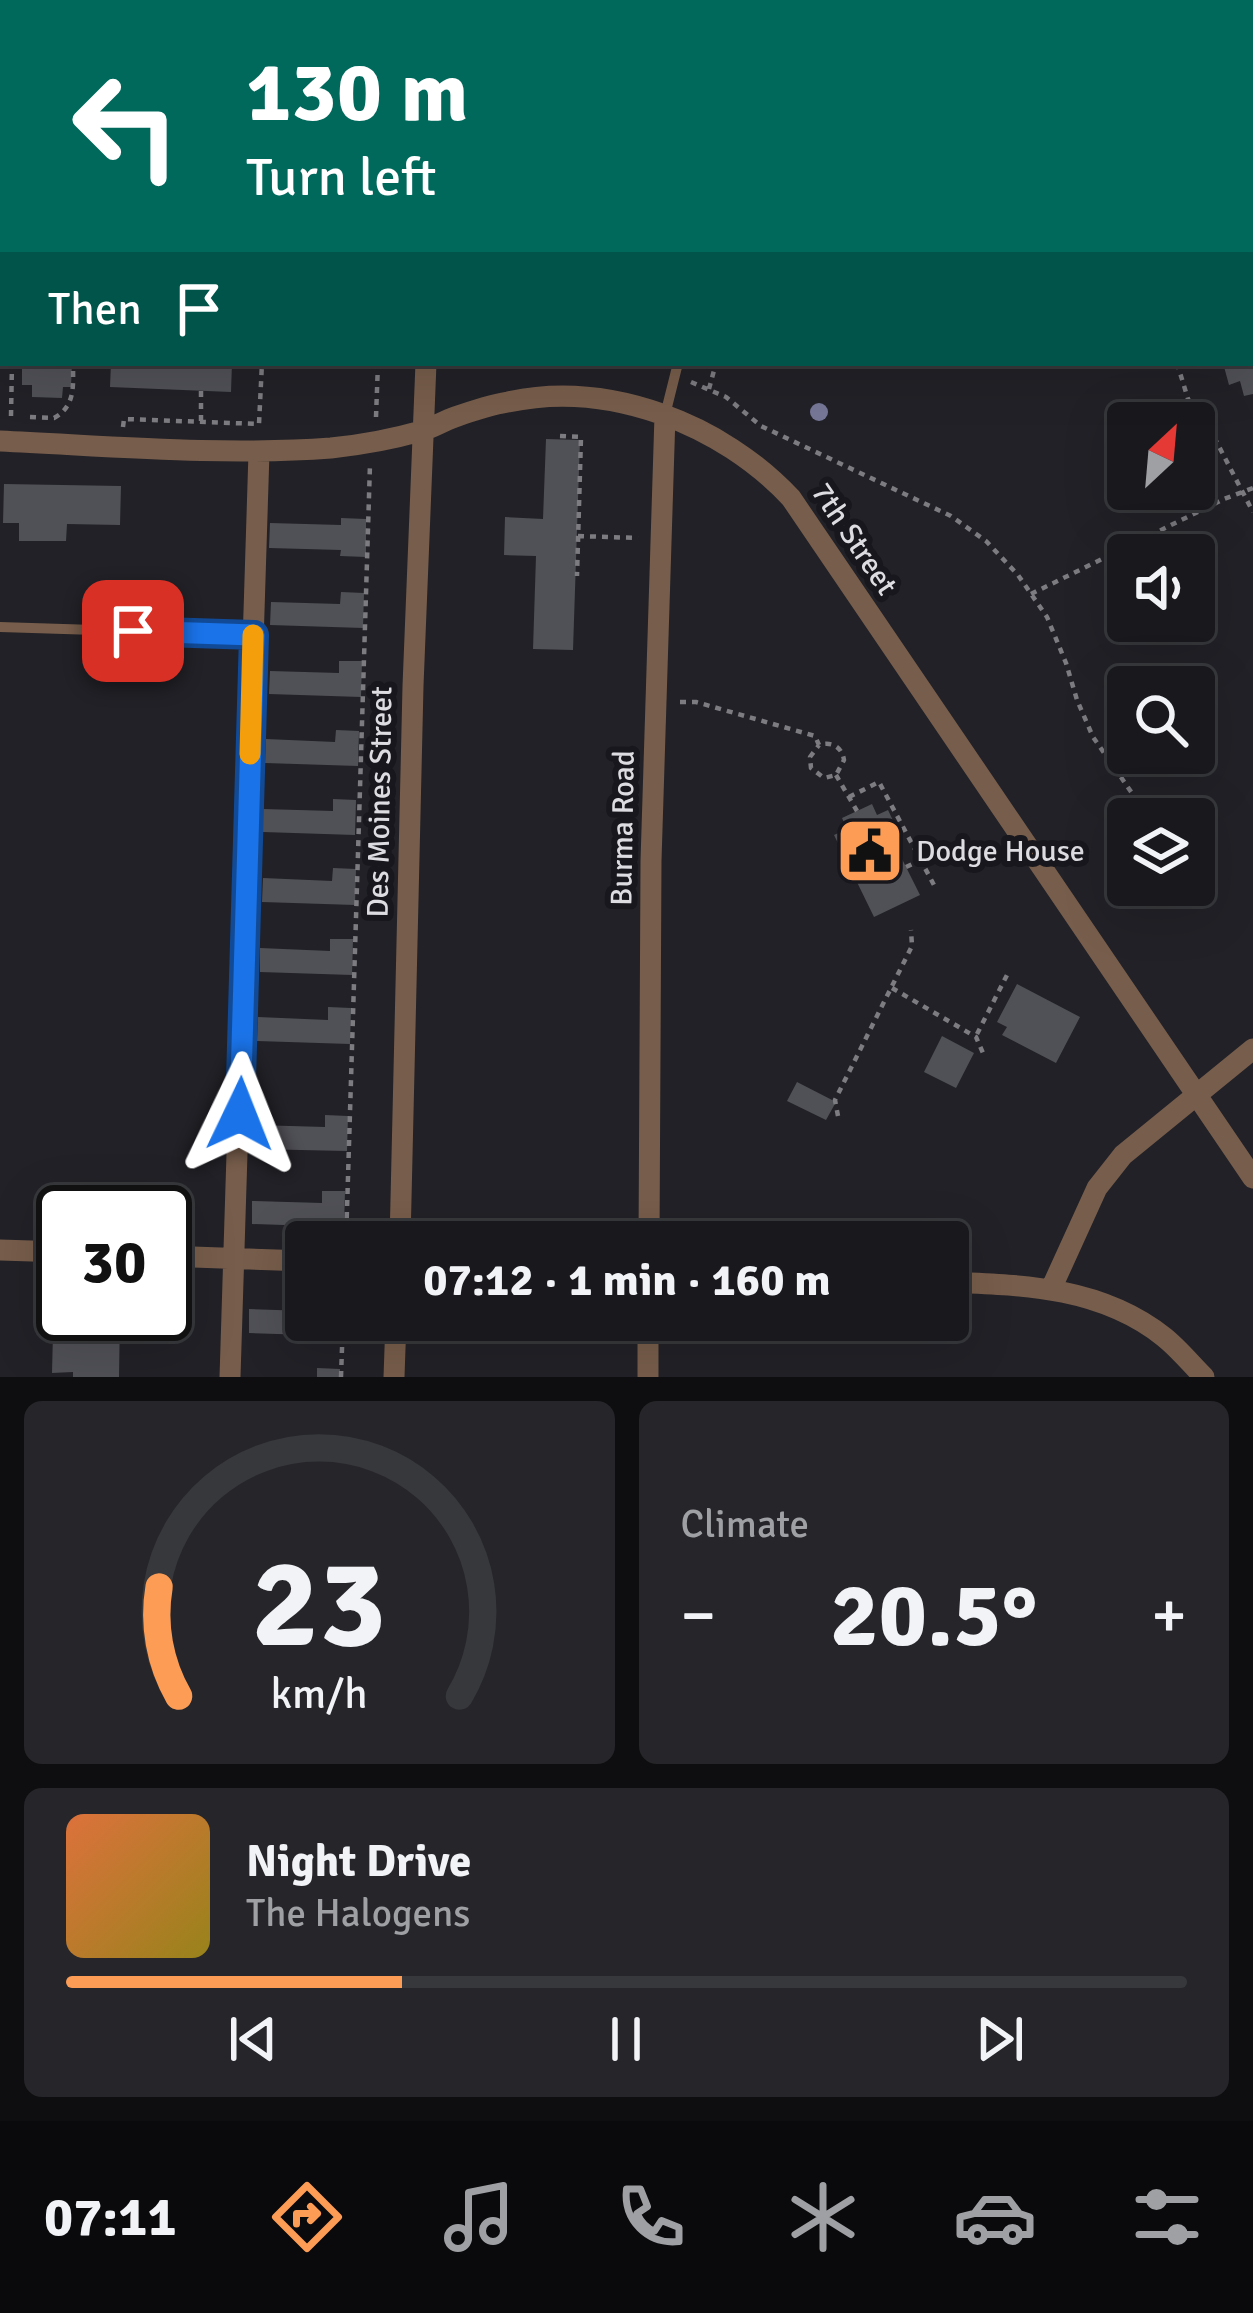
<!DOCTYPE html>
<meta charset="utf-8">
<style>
:root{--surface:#19191d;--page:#26262a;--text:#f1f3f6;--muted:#9fa0a4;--line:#37383b;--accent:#fd9d55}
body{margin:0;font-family:Signika,sans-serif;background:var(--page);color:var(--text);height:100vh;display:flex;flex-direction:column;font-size:45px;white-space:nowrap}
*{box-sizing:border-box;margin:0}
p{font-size:39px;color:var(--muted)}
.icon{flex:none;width:66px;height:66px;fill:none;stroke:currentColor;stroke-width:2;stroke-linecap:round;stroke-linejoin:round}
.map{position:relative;height:1377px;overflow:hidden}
.drawer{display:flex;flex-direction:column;gap:24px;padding:24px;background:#0e0e10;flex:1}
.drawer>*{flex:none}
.guide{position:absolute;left:0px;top:0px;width:1254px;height:366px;box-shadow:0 12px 48px #0002,0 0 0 3px var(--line);background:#00695c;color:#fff;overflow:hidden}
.needle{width:78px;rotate:26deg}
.tools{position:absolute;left:1107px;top:402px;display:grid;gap:24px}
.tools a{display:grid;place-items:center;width:108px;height:108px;border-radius:12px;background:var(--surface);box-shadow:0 12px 48px #0002,0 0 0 3px var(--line);font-size:60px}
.speed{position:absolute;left:36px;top:1185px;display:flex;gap:24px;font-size:60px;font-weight:700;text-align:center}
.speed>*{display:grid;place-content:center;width:156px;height:156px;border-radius:50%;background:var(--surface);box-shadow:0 12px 48px #0002,0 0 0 3px var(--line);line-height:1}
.speed .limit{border:6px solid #111;border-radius:18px;background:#fff;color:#111}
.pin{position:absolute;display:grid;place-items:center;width:102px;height:102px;color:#fff;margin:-51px;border-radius:24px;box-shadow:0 6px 18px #0006}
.me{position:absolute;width:132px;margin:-66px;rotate:2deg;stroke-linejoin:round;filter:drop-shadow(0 0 9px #0008)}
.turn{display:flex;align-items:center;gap:42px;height:252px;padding:0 48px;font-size:54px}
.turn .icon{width:156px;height:156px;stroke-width:2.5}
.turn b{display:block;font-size:84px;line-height:102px}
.then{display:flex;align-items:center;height:114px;padding:0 48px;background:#0003;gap:24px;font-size:45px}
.big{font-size:90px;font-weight:700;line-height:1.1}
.drawer .widget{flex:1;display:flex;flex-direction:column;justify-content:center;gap:18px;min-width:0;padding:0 42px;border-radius:18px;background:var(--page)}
.drawer .dial{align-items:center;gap:0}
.dial svg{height:312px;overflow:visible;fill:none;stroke:var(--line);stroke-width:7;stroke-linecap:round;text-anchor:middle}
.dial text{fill:var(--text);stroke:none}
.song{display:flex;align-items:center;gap:36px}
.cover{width:144px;height:144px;border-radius:18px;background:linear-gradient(135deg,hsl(20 70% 55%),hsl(50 70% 35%))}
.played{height:12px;border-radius:6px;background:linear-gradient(90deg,var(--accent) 30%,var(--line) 30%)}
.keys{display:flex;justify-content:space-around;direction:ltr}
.heat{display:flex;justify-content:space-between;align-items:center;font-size:66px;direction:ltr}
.drawer .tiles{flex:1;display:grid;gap:24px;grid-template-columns:1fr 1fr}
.widget:last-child{grid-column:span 2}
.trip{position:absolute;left:285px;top:1221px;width:684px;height:120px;border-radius:12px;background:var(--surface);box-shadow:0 12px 48px #0002,0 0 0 3px var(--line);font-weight:700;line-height:120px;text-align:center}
.tab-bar{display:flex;height:192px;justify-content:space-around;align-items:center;background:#0a0a0c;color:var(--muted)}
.tab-bar .icon{width:84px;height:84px}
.tab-bar .current{color:var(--accent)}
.tab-bar b{font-size:54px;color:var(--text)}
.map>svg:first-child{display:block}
.building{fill:#505057}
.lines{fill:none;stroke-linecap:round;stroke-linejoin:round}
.path{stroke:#7c7c81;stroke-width:4.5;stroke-dasharray:6 6;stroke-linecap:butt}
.lane{stroke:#775d4b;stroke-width:10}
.street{stroke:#775d4b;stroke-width:21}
.tree{fill:#767697}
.route-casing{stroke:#114b97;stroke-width:30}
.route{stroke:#1a73e8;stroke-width:21}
.slow{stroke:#f59e0b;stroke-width:21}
.labels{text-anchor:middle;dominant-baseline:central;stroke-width:12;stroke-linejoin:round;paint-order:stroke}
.street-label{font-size:30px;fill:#dddde1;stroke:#17171d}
.poi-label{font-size:30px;fill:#dddde1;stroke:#17171d;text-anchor:start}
</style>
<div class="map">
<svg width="1253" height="1377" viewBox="0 0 1253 1377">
<rect width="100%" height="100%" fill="#212127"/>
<path class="building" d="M22,363h50l-1,24h-8l-1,11 -30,-1v-12h-10z
M111,363h121l-1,29 -121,-5z
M1223,363h30v31l-9,2 -4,-15 -11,4z
M546,439l34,1 -7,210 -40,-1 3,-93 -32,-1 1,-38 38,2z
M4,484l117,2 -1,39 -53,-1 -1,17h-47v-18h-16z
M341,518l25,1v38l-26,-1 1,-6 -72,-2 1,-25 71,2z
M341,592l23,1 -1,35 -93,-3 1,-23 69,2z
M339,661h23l-1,36 -92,-3 1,-23 69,2z
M336,730l23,1 -1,35 -93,-3 1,-24 69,3z
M333,799l23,1 -1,35 -92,-3v-23l70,2z
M872,804l5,11 11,-5 10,21 -8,4 30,60 -46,22 -40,-82 13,-6 -5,-11z
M333,868l23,1 -1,36 -93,-3 1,-24 69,3z
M330,939h23l-1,36 -92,-3v-24l70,3z
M1017,984l63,33 -24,46 -54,-28 5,-8 -10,-5z
M328,1007l23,1 -1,36 -93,-3 1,-24 70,3z
M942,1036l32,17 -18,35 -32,-16z
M797,1082l39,20 -10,18 -39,-19z
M325,1115l23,1 -1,35 -93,-2 1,-24 70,2z
M322,1191h23l-1,36 -92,-3v-23l70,2z
M249,1309l57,2v9h36l-1,16 -92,-3z
M78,1314h42l-1,63h-46v-5l-21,1 1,-40h24z
M317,1368l23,1v8h-23z"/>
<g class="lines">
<path class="path" d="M235,3v-3
M384,3v-3
M620,3v-3
M0,81h3
M1251,178h2
M0,241h3
M1251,294h2
M1251,319h2
M1177,363l11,36 25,36 40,77
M691,382l35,15 35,29 190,90 35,25 32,34 29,42 19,46 11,37 16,37 57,82
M709,389l7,-26
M11,416l1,-53
M30,417l24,1c22,-12 19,-33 19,-55
M376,417l2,-54
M201,421v-31
M123,427l1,-8 135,5 3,-61
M560,436l21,1 -4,139
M578,536l60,2
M1031,594l193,-95 29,-11
M680,702h16l119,34 4,9c13,-4 23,2 25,15l-8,15 -12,3 -13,-10 -1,-11 9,-12
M836,775l21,36
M849,797l30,-15 55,103
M906,867l15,-7
M892,988l84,49 7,16
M977,1034l30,-59
M838,1116l-3,-16 77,-154 -1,-16
M346,1242l24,-778
M341,1377l2,-57"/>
<path class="lane" d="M491,0l8,3
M35,3v-3
M0,33h3
M665,415l13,-52
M0,627l254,8"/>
<path class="street" d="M269,3v-3
M437,3v-3
M0,441c110,5 221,15 331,7 29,-3 62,-9 90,-17 12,-3 22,-10 34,-14 17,-6 35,-12 53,-15 101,-22 214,22 283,96l462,680
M400,1242l13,-556 13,-323
M649,1242l2,-381 14,-446
M0,1250l63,2
M165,1256l141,5
M948,1282c76,3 153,5 216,55 14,11 27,27 40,40
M1051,1289l46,-101 26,-33 130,-106
M230,1377l29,-925
M394,1377l2,-57
M648,1377v-57"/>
</g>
<circle class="tree" cx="819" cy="412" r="9"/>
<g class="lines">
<g class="route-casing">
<path id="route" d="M133,631l121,4 -14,479"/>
</g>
<use href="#route" class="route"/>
<path class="slow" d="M250,754l3,-119"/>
</g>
<defs>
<g id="civic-square" transform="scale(3.45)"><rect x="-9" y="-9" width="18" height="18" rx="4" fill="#fd9d55" stroke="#17171d"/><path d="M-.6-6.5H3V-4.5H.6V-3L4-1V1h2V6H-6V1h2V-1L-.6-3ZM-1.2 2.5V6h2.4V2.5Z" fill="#111"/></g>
</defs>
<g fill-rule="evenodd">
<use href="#civic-square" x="870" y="851"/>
</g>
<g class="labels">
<g class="street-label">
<text transform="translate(854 539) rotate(56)">7th Street</text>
<text transform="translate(380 802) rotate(-89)">Des Moines Street</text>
<text transform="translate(623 828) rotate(-89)">Burma Road</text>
</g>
<g class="poi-label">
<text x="916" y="851">Dodge House</text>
</g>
</g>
</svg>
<div class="tools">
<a><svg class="needle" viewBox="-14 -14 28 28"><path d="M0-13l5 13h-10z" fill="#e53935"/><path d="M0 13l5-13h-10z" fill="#9fa0a4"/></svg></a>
<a><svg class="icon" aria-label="sound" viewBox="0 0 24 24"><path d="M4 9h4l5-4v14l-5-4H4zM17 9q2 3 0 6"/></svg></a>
<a><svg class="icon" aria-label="search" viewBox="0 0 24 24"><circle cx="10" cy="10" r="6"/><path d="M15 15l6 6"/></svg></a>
<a><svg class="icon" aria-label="layers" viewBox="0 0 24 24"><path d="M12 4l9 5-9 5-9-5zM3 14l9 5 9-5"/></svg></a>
</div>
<div class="speed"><div class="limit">30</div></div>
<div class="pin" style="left:133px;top:631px;background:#d93025"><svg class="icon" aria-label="arrive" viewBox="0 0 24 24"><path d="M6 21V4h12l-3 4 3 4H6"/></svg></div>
<svg class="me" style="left:240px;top:1114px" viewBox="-20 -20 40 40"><path d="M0-17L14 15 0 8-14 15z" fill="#1a73e8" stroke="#fff" stroke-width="4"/></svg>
<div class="trip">07:12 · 1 min · 160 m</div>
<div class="guide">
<div class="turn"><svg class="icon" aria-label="left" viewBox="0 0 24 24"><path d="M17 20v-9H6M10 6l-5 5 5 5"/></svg><div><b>130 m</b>Turn left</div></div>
<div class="then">Then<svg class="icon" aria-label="arrive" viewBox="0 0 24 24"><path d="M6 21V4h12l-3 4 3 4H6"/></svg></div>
</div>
</div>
<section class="drawer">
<div class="tiles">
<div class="widget dial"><svg viewBox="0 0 100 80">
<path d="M14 69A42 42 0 1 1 86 69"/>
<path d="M14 69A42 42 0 0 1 9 41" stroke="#fd9d55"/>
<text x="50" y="56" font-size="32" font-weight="700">23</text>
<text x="50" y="72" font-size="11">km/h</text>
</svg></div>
<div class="widget"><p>Climate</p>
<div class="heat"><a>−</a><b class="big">20.5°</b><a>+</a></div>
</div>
<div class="widget">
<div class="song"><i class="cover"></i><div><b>Night Drive</b><p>The Halogens</p></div></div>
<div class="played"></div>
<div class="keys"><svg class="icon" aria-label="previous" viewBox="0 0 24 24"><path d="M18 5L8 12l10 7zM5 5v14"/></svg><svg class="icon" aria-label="pause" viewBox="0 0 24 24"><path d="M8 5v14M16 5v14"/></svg><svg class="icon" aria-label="next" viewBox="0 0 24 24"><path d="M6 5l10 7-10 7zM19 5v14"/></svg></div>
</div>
</div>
</section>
<nav class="tab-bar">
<b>07:11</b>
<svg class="icon current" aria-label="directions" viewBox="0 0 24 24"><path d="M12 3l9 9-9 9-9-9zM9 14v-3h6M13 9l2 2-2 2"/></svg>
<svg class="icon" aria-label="music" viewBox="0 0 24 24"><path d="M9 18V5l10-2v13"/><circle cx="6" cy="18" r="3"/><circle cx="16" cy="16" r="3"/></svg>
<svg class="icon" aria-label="phone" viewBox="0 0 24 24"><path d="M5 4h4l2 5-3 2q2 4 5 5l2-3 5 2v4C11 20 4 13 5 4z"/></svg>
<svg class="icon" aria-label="climate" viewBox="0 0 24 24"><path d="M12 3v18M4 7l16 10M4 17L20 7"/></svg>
<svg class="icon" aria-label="car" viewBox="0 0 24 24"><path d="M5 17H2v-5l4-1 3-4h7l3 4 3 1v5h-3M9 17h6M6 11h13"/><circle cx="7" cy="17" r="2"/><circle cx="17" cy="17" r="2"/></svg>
<svg class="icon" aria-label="filters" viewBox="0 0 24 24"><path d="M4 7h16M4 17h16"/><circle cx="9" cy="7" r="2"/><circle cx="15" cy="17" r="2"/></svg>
</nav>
